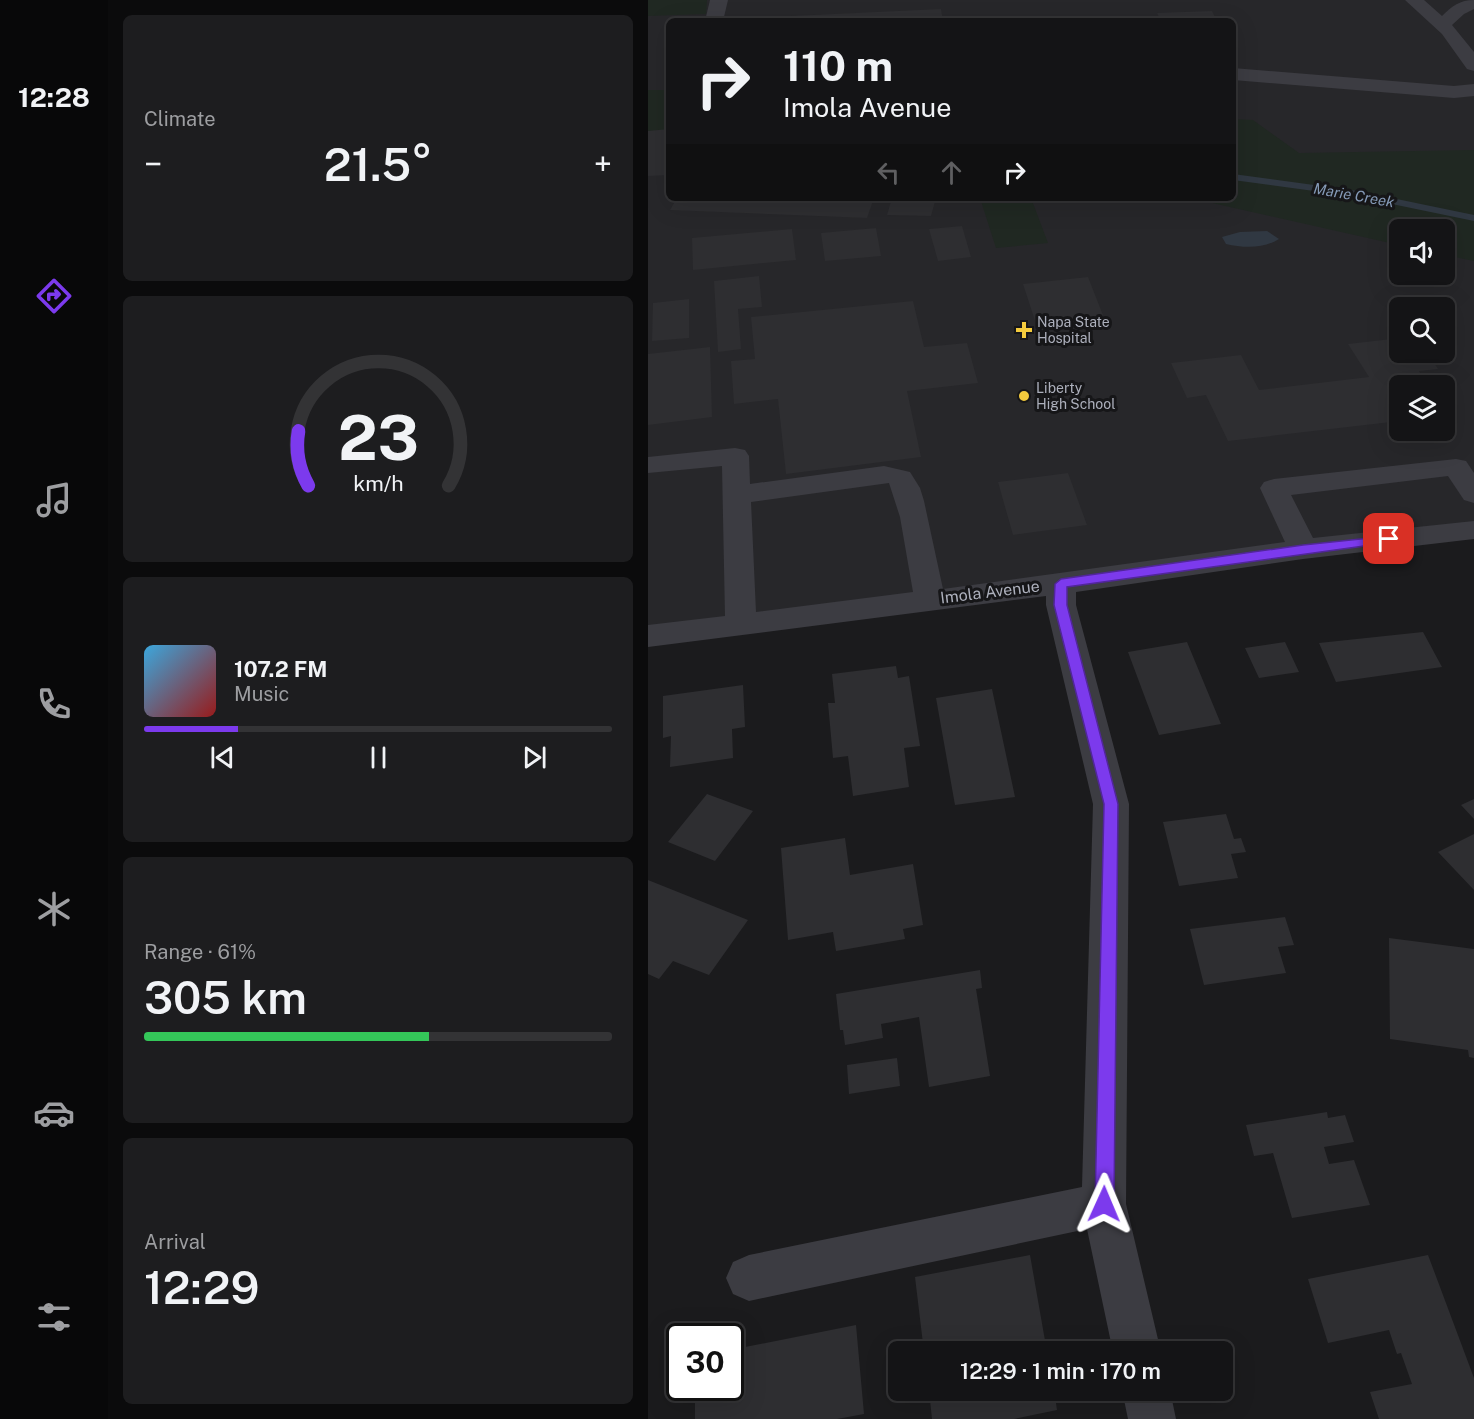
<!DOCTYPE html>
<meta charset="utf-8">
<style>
:root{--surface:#141416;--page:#1d1d1f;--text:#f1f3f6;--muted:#9d9ea1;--line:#333335;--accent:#7c3aed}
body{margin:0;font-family:"Public Sans",sans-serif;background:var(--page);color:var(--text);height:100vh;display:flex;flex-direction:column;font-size:22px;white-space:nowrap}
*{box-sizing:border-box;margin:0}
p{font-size:20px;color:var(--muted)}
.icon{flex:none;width:33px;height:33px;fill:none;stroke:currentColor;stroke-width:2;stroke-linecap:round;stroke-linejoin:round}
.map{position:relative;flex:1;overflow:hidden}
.panel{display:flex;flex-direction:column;gap:15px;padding:15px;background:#0b0b0c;width:540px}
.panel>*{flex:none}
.banner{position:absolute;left:18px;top:18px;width:570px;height:183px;border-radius:9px;box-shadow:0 6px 24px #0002,0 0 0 2px var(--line);background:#141416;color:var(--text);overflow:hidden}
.fabs{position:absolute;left:741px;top:219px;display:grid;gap:12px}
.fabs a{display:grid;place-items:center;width:66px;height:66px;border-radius:9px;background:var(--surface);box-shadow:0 6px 24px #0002,0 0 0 2px var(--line);font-size:30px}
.speed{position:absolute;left:18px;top:1323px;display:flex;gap:12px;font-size:30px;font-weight:700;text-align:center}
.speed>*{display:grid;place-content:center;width:78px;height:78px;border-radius:50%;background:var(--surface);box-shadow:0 6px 24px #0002,0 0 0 2px var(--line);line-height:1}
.speed .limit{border:3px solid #111;border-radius:9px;background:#fff;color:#111}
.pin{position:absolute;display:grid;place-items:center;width:51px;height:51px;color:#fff;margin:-26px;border-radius:12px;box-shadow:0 3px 9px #0006}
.me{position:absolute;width:66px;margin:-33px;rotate:1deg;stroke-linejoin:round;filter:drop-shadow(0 0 4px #0008)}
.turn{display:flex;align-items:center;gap:21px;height:126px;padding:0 18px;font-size:27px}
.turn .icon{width:78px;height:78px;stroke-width:2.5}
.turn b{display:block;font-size:42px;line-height:51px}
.lanes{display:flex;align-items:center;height:57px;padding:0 18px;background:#0003;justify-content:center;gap:30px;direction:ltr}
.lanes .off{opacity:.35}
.big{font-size:45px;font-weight:600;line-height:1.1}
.panel .widget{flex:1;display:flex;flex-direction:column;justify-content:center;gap:9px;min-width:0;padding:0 21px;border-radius:9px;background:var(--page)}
.panel .dial{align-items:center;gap:0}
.dial svg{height:156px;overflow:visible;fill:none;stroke:var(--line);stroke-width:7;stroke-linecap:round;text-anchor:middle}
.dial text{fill:var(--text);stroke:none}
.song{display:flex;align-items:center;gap:18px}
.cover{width:72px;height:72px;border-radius:9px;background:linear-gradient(135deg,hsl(200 70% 55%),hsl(0 70% 35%))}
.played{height:6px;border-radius:3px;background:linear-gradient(90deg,var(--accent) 20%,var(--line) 20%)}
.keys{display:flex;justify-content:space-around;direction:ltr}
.heat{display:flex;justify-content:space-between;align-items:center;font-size:33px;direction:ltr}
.charge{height:9px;border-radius:4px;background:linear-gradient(90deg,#34c759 61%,var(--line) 0)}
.trip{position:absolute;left:240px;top:1341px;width:345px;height:60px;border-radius:9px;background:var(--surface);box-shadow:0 6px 24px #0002,0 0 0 2px var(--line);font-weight:600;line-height:60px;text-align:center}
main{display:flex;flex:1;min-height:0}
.tabs{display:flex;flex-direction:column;width:108px;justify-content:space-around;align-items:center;background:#080809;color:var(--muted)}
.tabs .icon{width:42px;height:42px}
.tabs .on{color:var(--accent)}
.tabs b{font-size:27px;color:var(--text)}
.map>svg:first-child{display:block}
.built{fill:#27272a;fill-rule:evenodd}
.green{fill:#202822}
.water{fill:#303842}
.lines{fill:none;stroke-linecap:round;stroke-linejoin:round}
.stream{fill:#303842;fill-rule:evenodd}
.building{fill:#2e2e31}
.minor{fill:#3c3c42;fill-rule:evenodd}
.route{fill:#7c3aed;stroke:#51269a;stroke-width:1.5}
.poi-dot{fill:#f3ca3d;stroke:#161618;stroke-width:2}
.labels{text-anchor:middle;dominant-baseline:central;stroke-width:6;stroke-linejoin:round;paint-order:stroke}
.far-poi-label{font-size:14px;fill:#adb0bc;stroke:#161618;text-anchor:start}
.far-water-label{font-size:15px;font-style:italic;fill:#859ab7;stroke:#161618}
.street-label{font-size:16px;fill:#adb0bc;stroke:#161618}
</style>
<main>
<nav class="tabs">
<b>12:28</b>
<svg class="icon on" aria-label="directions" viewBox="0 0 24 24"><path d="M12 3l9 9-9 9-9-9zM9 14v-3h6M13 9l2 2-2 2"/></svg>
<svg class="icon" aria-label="music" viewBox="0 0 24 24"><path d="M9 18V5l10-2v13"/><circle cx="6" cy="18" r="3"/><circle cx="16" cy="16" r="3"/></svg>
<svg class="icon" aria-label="phone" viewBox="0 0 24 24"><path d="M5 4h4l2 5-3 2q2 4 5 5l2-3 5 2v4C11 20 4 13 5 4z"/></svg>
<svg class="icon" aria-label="climate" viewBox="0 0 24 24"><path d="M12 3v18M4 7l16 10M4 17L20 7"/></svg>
<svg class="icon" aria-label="car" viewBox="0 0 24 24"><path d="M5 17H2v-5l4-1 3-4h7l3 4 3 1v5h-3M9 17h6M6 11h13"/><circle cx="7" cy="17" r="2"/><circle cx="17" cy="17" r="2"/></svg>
<svg class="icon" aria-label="filters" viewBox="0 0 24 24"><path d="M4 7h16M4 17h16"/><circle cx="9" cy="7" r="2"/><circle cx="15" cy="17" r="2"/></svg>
</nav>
<section class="panel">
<div class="widget"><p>Climate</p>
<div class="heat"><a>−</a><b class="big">21.5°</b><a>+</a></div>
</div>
<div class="widget dial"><svg viewBox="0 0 100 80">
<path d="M14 69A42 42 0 1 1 86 69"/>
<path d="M14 69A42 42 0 0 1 9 41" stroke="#7c3aed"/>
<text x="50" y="56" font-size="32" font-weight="700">23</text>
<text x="50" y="72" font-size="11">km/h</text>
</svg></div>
<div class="widget">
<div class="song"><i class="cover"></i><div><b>107.2 FM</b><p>Music</p></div></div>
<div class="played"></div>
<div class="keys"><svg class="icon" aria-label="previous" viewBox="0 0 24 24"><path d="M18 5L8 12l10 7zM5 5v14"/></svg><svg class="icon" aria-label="pause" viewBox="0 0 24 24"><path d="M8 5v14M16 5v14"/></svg><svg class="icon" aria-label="next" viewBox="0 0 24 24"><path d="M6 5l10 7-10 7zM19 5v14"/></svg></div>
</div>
<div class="widget"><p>Range · 61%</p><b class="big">305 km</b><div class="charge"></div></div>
<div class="widget"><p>Arrival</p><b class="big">12:29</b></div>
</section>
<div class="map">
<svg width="826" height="1419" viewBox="0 0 826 1419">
<rect width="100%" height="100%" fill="#1b1b1d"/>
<path class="built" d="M0,0h826v530l-826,106zM21,21h564v177h-564zM752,230h44v44h-44zM752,308h44v44h-44zM752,386h44v44h-44z"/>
<path class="green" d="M0,0h59l-1,14 -58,2z
M0,90h21v47h-21z
M585,119l20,1 46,33 175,-3v111l-29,-6 -1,-25h-44l-1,15 -209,-47h43z
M369,198h14l17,45 -52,5 -15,-47z"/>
<path class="water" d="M619,231l12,8c-16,10 -35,9 -53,5l-4,-7 18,-5z"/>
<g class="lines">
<path class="stream" d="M585,174l125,17 116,24v6l-116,-24 -125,-17z"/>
</g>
<path class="building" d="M293,9l2,12h-174l1,-4z
M564,11l5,10h-56l-4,-8z
M21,129v46l-21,1v-45z
M29,198h197l-7,20 -197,-8z
M244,198h44l-5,18 -44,-1z
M314,226l9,31 -33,4 -9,-32z
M228,228l5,28 -56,5 -4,-28z
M144,229l4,31 -103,10 -1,-32z
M111,276l3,31 -24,2 3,40 -23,3 -4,-71z
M440,277l18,46 -68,7 -15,-46z
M41,299v39l-37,3 1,-38z
M265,301l11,46 43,-4 11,40 -71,8 14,66 -135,17 -8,-75 -44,5 -3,-43 24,-2 -4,-42z
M752,338v14h27l11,17 -19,2 9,15h-28v35l-172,20 -22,-46 -19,3 -16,-35 70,-8 18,35 110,-13 -21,-33z
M62,347l2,70 -64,8v-71z
M420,473l19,52 -74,10 -15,-53z
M775,632l19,35 -106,15 -17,-39z
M539,642l34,82 -62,11 -31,-83z
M637,642l14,30 -40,6 -14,-30z
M248,666l2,12 11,-2 11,70 -16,2 5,39 -56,9 -5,-40 -15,2 -5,-55h7l-3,-29z
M95,685l2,42 -13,2 1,29 -63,9 1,-31 -8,2v-42z
M344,689l23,108 -60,8 -19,-107z
M59,794l46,17 -38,50 -47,-19z
M826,799v20l-13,-14z
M578,814l8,25 7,-1 5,14 -15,2 7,24 -59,8 -16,-64z
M826,834v56l-36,-38z
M197,838l5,37 63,-11 10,61 -20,4 2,10 -69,12 -3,-19 -45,8 -7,-92z
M0,880l100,40 -39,55 -36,-14 -14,18 -11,-5z
M637,917l9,28 -16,2 8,26 -82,12 -14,-56z
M741,938l85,11v109l-5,-1 -1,-7 -78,-11z
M332,970l2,18 -6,1 14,87 -61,11 -10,-70 -38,7 2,14 -38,7 -2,-15h-3l-4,-36z
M249,1058l3,28 -51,8 -2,-29z
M679,1112l1,6 17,-3 9,27 -30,5 5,17 25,-4 16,45 -78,13 -19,-65 -19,3 -8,-31z
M382,1255l17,97h-123l-9,-75z
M780,1255l46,123v41h-95l-9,-27 42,-8 -11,-31 -4,1 -8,-24 -61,13 -20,-64z
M208,1325l8,89 -27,5h-142v-31h35v-38z
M281,1390h125l3,20 -43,9h-82z"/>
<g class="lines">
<path class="minor" d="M62,0h18l-5,21h-18z
M757,0h19l18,16c10,-10 18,-16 32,-16v9l-10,5 -12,11 22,27v19l-7,-2 -25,-35z
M585,68l221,18 20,-2v12l-20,2 -221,-18z
M87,448l10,2 4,6 1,28 134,-18 26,6 10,16 4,13 19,88 342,-47 -25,-54 4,-6 10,-3 182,-20 10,2 8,12v30l-10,-3 -16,-24 -157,19 22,43 161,-17v18l-171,20 -227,33v13l53,199 -3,400 35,148h-48l-26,-123 -338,72 -16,-7 -7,-16 7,-16 16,-7 333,-68 11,-383 -47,-199v-9l-398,51v-22l77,-9 -3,-150 -74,7v-16zM241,483l11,34 13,75 -157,20 -5,-110z
M474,1390h48l6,29h-48z"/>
</g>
<path class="route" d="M741,536l4,1v5l-326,45v18l51,199 -4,400 -3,7 -7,2 -6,-2 -3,-7 9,-400 -50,-199 1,-21 6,-5 242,-34z"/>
<g class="poi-dot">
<path d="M373 321h6v6h6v6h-6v6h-6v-6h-6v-6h6z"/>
<circle cx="376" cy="396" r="6"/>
</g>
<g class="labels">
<g class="far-poi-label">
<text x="389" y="322">Napa State<tspan x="389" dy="16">Hospital</tspan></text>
<text x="388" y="388">Liberty<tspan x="388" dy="16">High School</tspan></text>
</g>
<g class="far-water-label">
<text transform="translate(706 195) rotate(10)">Marie Creek</text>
</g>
<g class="street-label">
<text transform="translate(342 592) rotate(-7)">Imola Avenue</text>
</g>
</g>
</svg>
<div class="fabs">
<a><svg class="icon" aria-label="sound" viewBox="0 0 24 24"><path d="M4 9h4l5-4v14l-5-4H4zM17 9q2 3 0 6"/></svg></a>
<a><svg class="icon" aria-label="search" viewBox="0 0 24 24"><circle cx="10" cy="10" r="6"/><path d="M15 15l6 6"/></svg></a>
<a><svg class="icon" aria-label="layers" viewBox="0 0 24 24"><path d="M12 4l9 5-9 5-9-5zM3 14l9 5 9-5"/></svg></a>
</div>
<div class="speed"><div class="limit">30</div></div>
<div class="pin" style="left:741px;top:539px;background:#d93025"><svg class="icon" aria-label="arrive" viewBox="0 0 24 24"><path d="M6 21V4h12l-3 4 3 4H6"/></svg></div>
<svg class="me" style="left:456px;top:1204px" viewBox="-20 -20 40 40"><path d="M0-17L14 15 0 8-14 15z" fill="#7c3aed" stroke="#fff" stroke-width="4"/></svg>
<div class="trip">12:29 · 1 min · 170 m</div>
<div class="banner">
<div class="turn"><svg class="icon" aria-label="right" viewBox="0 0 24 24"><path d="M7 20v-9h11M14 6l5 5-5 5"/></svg><div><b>110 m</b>Imola Avenue</div></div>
<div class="lanes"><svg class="icon off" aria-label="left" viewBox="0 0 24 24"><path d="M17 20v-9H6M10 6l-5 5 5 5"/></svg><svg class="icon off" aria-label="ahead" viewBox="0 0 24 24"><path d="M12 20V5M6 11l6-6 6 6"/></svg><svg class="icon" aria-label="right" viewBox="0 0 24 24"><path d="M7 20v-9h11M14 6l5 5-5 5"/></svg></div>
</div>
</div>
</main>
